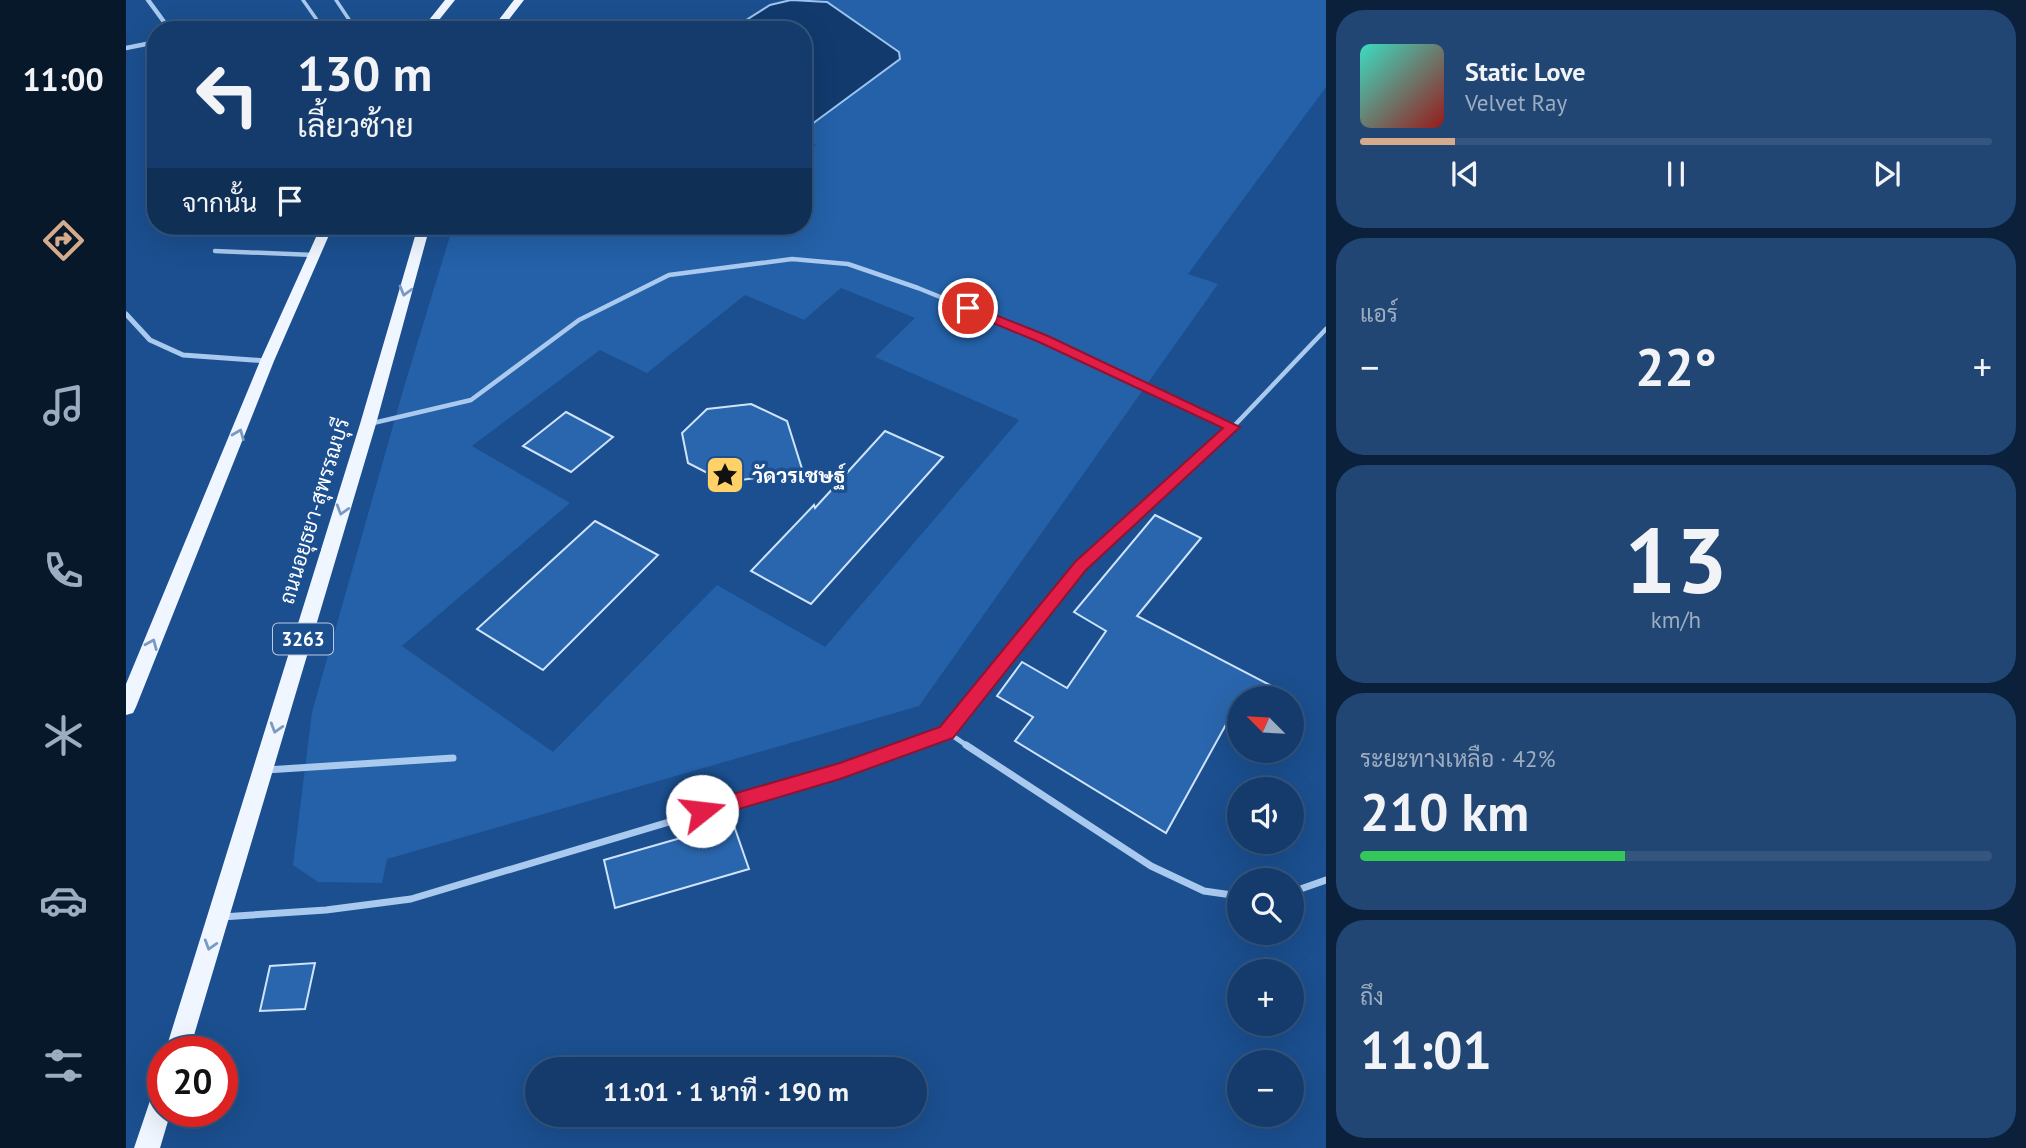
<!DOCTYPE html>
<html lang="th">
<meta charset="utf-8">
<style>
:root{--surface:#143b6b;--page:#214673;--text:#f1f3f6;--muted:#9dadc1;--line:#33557e;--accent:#d6ab8b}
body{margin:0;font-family:"PT Sans",Sarabun,sans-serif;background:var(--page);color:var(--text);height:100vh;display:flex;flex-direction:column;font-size:26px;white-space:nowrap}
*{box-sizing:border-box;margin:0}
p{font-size:23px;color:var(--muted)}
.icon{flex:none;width:38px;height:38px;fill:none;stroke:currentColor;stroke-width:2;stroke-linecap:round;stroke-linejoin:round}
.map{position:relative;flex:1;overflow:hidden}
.panel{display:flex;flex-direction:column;gap:10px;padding:10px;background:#0b203b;width:700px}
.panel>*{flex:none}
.banner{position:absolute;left:21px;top:21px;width:665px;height:214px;border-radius:28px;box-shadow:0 7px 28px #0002,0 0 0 2px var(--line);background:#143b6b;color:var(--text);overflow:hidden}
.needle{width:46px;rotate:294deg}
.buttons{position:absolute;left:1101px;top:686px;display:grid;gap:14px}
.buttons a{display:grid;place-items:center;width:77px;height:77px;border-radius:50%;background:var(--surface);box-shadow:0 7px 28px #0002,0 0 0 2px var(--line);font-size:35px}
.speed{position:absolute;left:21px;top:1036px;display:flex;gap:14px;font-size:35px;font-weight:700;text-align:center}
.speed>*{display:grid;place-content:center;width:91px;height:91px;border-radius:50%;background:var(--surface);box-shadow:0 7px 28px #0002,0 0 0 2px var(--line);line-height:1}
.speed .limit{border:10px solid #d22;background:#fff;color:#111}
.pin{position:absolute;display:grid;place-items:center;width:60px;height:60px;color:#fff;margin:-30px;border:4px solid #fff;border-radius:50%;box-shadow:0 2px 7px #0007}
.me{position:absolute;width:77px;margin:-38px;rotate:74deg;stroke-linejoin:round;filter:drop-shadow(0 0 5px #0008)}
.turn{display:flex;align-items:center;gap:24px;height:147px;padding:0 35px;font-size:32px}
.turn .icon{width:91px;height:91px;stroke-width:2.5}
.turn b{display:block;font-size:49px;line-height:60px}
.then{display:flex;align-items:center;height:66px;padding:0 35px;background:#0003;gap:14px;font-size:26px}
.big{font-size:52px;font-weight:600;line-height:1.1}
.panel .widget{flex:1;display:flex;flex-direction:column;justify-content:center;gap:10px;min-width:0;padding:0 24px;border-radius:28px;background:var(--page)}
.panel .dial{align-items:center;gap:0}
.dial b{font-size:91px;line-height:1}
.song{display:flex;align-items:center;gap:21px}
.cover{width:84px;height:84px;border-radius:10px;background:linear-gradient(135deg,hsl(170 70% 55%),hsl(0 70% 35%))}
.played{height:7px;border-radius:4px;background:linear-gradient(90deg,var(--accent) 15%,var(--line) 15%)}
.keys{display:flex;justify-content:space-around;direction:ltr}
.heat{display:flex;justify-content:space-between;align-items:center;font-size:38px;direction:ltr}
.charge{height:10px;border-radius:5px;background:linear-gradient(90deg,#34c759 42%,var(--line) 0)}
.trip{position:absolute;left:399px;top:1057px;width:402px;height:70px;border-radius:35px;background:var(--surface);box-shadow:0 7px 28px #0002,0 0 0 2px var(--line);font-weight:600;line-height:70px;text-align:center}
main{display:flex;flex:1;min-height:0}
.tabs{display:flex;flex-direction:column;width:126px;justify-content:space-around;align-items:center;background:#08182b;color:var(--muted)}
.tabs .icon{width:49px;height:49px}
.tabs .selected{color:var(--accent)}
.tabs b{font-size:32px;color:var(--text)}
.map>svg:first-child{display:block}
.green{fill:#2461a8;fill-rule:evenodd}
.water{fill:#123a6d;stroke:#9cc4f0;stroke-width:2}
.building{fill:#2a66ad;stroke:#cfe3fa;stroke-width:2}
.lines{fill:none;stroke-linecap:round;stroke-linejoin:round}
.lane-far3{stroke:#a9c9ee;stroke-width:3.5}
.lane-far2{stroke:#a9c9ee;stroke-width:4.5}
.lane-far1{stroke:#a9c9ee;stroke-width:5}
.lane{stroke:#a9c9ee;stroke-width:7}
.street-far1{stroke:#a9c9ee;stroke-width:4.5}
.street{stroke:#a9c9ee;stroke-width:5}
.primary{fill:#f0f6ff;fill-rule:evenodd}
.oneway{stroke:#7b9ac1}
.route{fill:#e11d48;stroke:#92132f;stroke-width:2}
.labels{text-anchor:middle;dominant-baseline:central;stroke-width:7;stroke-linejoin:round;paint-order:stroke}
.shield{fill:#1b4f8f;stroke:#bbcadd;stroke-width:2}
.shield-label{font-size:19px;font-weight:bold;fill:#fff}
.poi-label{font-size:21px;font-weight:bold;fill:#fff;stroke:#1b4f8f;text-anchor:start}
.street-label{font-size:21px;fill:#fff;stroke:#1b4f8f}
</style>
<main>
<nav class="tabs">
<b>11:00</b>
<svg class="icon selected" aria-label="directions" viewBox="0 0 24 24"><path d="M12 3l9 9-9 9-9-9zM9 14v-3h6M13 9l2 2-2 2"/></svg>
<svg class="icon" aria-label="music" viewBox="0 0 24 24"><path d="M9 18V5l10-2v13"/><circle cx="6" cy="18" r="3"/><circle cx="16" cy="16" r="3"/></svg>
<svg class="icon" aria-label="phone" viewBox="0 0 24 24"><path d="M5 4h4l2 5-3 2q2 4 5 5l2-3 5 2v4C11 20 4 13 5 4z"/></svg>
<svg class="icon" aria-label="climate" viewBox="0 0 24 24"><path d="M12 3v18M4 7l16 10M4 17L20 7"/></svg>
<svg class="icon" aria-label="car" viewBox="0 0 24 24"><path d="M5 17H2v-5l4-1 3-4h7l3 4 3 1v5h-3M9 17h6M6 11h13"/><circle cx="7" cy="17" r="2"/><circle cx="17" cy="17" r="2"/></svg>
<svg class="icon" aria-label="filters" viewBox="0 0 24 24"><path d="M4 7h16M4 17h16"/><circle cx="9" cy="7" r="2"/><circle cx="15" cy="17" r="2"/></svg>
</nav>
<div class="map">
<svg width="1200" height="1148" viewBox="0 0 1200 1148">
<rect width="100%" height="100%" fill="#1b4f8f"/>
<path class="green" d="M699,0h501v87l-138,187 30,10 -299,422 -532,153 -5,24 -64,-1 -25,-17 19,-153 92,-325 49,-161h350v-74l13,-7 -13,-6v-13l5,1 92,-68 -1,-7zM715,288l74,30 -40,39 144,63 -194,227 -108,-62 -164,167 -151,-106 168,-143 -98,-57 128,-96 47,23 98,-78 59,25z"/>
<path class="water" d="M665,0l36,2 72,50 1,7 -92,68 -5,-1v-96l-71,-1 38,-24z"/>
<path class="building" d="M625,404l36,17 16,51 -78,10 -37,-19 -6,-30 25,-24z
M440,412l47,25 -42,35 -48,-26z
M759,431l58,26 -132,147 -60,-33 63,-66 1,3z
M1029,515l46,23 -64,78 156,81 -1,3 -53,-2v14l-5,-2 -68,123 -151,-92 18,-24 -36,-21 25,-34 45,26 39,-57 -32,-19z
M469,521l63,34 -115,115 -66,-41z
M607,823l16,46 -134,39 -11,-48z
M189,963l-10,46 -45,2 10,-45z"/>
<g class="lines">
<path class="lane-far3" d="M177,0l21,30
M210,0l20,30"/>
<path class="lane-far2" d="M89,251l99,4
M243,424l102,-24 108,-80 90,-45 123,-16 56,5 70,24 126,51 189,88 -7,7
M1107,427l93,-98"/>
<path class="lane-far1" d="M821,732l134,-166 147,-134
M781,747l40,-15 22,15"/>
<path class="lane" d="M840,745l185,121 53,25 35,5
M140,770l187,-12
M1166,892l34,-12
M96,917l104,-7 85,-11 429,-128 72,-26"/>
<path class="street-far1" d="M22,0l22,30
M0,48l30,-6"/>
<path class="street" d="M0,314l24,26 33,15 84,6"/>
<path class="primary" d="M319,0h10l-24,30h-10z
M388,0h10l-23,30h-10z
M195,226h12l-59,135 -138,346 -3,6 -7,2v-31l134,-323z
M292,226h12l-54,198 -187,628h-24l195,-628z
M37,1086v25h8l-11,37h-26l20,-59z"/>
</g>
<defs><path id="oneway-chevron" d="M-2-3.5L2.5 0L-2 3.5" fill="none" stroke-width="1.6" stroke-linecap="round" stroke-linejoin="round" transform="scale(1.75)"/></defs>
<g class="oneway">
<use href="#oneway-chevron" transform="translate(279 291) rotate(106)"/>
<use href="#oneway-chevron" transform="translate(113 434) rotate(-68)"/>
<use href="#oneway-chevron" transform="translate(216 510) rotate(107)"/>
<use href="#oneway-chevron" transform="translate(26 644) rotate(-67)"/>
<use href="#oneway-chevron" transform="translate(150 728) rotate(107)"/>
<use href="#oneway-chevron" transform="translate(84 945) rotate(107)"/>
</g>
<path class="route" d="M838,306h9l75,30 192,91 -154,143 -133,168 -113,41 -138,41 -7,-3 -2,-6 2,-6 7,-2 138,-40 100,-36 135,-165 148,-134 -184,-86 -75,-31z"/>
<defs>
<g id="sight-square" transform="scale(2.0125)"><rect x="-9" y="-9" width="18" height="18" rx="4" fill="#ffd166" stroke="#1b4f8f"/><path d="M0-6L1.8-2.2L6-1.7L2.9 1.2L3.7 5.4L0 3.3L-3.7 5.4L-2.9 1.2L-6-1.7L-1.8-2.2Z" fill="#111"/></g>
</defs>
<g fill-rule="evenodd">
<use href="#sight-square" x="599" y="475"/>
</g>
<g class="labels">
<rect class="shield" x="147" y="623.5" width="60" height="31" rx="5"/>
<g class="shield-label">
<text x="177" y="639">3263</text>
</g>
<g class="poi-label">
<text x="626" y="475">วัดวรเชษฐ์</text>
</g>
<g class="street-label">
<text transform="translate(188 511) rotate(-73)">ถนนอยุธยา-สุพรรณบุรี</text>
</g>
</g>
</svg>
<div class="buttons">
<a><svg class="needle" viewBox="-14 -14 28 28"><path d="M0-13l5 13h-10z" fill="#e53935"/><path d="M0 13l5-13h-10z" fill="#9dadc1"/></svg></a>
<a><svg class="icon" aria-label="sound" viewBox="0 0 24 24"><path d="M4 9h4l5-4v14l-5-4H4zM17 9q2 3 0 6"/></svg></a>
<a><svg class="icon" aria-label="search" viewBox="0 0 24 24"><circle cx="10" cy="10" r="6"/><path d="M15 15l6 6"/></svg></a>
<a>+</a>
<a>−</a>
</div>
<div class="speed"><div class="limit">20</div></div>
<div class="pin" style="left:842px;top:308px;background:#d93025"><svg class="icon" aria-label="arrive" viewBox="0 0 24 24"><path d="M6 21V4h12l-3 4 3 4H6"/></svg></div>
<svg class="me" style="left:576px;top:811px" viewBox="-20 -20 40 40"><circle r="19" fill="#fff"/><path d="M0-13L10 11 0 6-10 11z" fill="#e11d48"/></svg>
<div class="trip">11:01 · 1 นาที · 190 m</div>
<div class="banner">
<div class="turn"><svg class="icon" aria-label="left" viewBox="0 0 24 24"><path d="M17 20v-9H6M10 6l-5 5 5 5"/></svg><div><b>130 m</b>เลี้ยวซ้าย</div></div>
<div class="then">จากนั้น<svg class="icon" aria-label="arrive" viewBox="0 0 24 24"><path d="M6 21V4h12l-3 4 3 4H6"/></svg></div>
</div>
</div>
<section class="panel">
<div class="widget">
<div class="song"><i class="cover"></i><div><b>Static Love</b><p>Velvet Ray</p></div></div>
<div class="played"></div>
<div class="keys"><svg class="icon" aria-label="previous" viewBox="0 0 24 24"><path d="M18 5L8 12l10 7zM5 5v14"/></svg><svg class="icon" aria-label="pause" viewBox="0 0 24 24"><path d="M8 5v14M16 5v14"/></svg><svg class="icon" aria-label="next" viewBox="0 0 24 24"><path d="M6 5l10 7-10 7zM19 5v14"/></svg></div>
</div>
<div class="widget"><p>แอร์</p>
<div class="heat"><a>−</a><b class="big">22°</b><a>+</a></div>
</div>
<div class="widget dial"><b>13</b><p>km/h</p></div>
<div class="widget"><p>ระยะทางเหลือ · 42%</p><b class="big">210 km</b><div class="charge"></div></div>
<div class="widget"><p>ถึง</p><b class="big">11:01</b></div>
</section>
</main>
